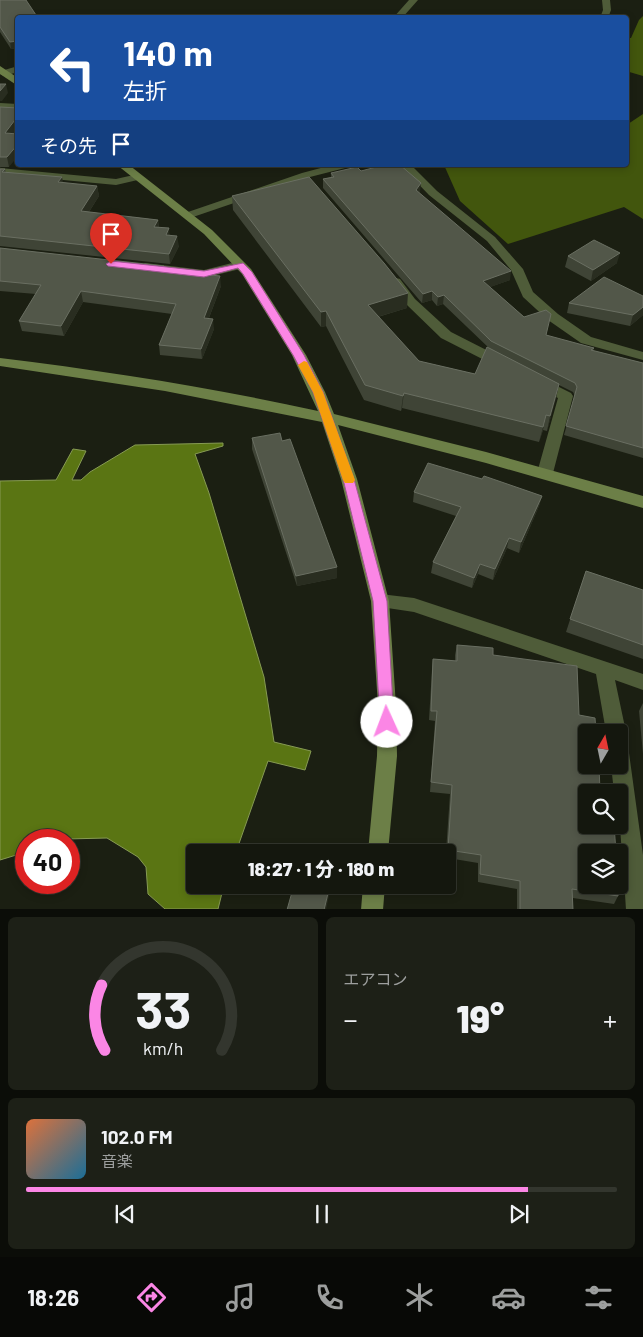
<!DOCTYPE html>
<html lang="ja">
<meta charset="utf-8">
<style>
:root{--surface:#14170e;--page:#1d2017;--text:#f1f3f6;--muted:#9d9f9e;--line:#33362e;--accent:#fb86e5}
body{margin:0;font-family:Barlow,"Noto Sans JP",sans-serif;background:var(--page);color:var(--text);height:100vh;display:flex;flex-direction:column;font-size:19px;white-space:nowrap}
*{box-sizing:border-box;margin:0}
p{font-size:16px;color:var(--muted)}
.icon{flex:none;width:28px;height:28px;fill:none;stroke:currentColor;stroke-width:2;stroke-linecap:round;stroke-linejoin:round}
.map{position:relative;height:909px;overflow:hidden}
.side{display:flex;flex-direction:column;gap:8px;padding:8px;background:#0b0d08;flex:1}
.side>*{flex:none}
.banner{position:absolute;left:15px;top:15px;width:614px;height:152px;border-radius:5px;box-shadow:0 2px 8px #0003,0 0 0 1px var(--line);background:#1a4fa0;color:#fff;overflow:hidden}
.needle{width:32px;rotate:9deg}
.tools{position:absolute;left:578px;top:724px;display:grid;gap:10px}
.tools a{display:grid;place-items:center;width:50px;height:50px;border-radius:5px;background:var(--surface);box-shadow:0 2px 8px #0003,0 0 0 1px var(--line);font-size:25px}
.speed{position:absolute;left:15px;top:829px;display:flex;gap:10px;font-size:25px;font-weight:700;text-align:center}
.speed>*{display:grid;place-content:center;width:65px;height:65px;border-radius:50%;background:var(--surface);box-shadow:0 2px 8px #0003,0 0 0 1px var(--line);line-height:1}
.speed .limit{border:8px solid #d22;background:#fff;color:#111}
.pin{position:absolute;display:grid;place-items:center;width:42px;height:42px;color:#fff;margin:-51px -21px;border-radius:50% 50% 50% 0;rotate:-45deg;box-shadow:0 0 5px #0007}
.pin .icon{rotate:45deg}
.me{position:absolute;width:55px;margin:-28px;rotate:358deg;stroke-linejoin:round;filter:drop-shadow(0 0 4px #0008)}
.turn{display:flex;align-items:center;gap:18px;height:105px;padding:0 25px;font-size:22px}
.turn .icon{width:65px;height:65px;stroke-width:2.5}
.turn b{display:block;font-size:35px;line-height:42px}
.then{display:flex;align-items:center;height:48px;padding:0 25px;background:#0003;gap:10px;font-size:19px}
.big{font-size:38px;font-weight:800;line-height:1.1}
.side .widget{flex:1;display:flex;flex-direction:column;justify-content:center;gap:8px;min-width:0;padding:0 18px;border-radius:8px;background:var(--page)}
.side .dial{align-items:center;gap:0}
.dial svg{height:130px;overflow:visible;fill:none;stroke:var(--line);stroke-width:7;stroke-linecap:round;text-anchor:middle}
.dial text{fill:var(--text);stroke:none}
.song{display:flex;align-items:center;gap:15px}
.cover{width:60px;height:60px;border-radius:8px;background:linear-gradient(135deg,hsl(20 70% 55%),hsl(200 70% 35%))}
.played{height:5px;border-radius:2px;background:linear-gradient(90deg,var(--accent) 85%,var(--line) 85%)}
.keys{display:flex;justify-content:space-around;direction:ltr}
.heat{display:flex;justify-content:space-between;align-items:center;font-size:28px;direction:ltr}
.side .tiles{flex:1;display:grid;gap:8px;grid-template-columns:1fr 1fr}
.widget:last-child{grid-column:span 2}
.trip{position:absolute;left:186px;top:844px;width:270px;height:50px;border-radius:5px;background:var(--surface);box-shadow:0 2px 8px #0003,0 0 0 1px var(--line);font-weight:800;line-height:50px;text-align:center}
.tabs{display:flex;height:80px;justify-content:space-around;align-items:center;background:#080906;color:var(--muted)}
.tabs .icon{width:35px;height:35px}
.tabs .current{color:var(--accent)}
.tabs b{font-size:22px;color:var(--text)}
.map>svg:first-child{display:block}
.forest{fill:#42560d}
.water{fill:#5a7513;stroke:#869a53}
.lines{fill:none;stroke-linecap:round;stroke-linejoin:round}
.lane{fill:#4f5c39;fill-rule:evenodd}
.street{fill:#4f5c39;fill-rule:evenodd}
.secondary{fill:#6c7f47;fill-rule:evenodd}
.wall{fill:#3f4436}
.shaded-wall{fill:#292d20}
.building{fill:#525749;stroke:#6a6f62}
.route{fill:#fb86e5;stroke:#a35795}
.slow{fill:#f59e0b}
</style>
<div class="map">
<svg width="643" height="910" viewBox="0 0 643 910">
<rect width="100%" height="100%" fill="#1b1f12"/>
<path class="forest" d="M643,16v60l-17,-5v-33h5l8,-18z
M643,114v105l-19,-12 -116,37 -48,-43 -16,-36h182v-41h2z"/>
<path class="water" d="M223,443v3l-28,8 14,39 55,184 10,65 37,9 -6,19 -37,-9 -32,91h-41v33h29l-6,24h-53l-17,-15 -2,-27 -8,-10 -31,-19 -81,2v12l-26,8v-379l56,-1 17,-31 13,2 -14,29h9l9,-8 45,-27z"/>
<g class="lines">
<path class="lane" d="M18,66v6l-14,4 -4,-2 1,-3z"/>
<path class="street" d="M409,0h9l-16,18h-9z
M602,0h8l1,10 -3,8h-8l3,-8z
M0,103l18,1v6l-18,-1z
M332,165h18l-1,2 -39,10 -117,40h-8l-2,-2 2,-2 117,-40z
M400,165h11l26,26 58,46 28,32 10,23 25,22 33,23 52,15v8l-62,-17 -33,-23 -25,-23 -12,-27 -24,-29 -58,-46z
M0,168l116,11 22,-5 5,3 -1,2 -26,6 -116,-11z
M240,261l6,4 -2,3 -40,10 -59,-7 -6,-4 6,-4 59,7z
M396,278l4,1 15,20 36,33 55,28 2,3 -2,3h-10l-55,-28 -34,-33 -17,-23z
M539,377l32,16 2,3 -20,77 -3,4 -5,2 -5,-2 -3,-4 21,-75 -24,-13 -2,-3 2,-3z
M380,594l34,4 229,76v16l-28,-10 11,52 -3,6 -4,2v-8h-13l-10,-58 -182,-62 -40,-6 -3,-5 3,-5z
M619,744l7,3 3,6 14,102v55h-17c-2,-40 -7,-78 -7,-118h-5l-3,-27h8z"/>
<path class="secondary" d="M0,66l18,12v8l-18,-12z
M117,165h12l83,65 39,39 55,86 19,37 9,22 152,38 157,44v12l-157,-45 -148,-38 19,54 32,122 7,105 1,50 -9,96h-20l9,-96 1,-50 -7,-105 -30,-122 -19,-57 -157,-31 -165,-25v-8c107,13 213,30 318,53l-26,-56 -50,-81 -38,-40z
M363,885h22l-2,25h-22z"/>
</g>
<path class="wall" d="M0,0l18,18v30l-7,1 -11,-17z
M0,107l18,9v13l-4,4 -5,34h-9l1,2h4l1,4 57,10 34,3 2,10 -10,16 69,8 1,8 11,7 9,11 -9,18 -170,-18z
M361,171l59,21 -1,1 91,87 -20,7 34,30 22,19 48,12 -1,3 50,12v95l-79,-23 11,-39 -2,-4 -14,-7 -12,46 -4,-1 -4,12 -137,-34 -1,3 -37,-11 -38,-74 -5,1 -88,-117 -1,-14 175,112 -29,9 41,44 56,13 14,-26 -46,-44 -6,2 -5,-6 -10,3 -99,-115v-9l8,-2v-4z
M0,248l164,22 57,16 -12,32 5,11 -12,30 -42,-4 -1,-10 13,-31 -89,-12 -19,34 -42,-5 -3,-10 17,-27 -36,-3z
M568,256l49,7 -26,18 -26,-14z
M643,296v19l-13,11 -63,-13 2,-10z
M252,438l30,3 55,137 -40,8 -45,-137z
M482,479l60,17 -3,10 -20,47 -12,-5 -14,32 -15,-6 -6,14 -41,-15 2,-11 23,-46 -43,-14 1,-10z
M586,571l57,19v69l-77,-27z
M457,645l36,10 86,60 7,77 32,104 -4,8 -41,-6v12h-56v-21l-39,-7v-19l-30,-5v-6h-2l4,-58 -20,-2 5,-71 -6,-1 3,-51 1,-10 22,2v-6z
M643,703v51l-4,-43z"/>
<path class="shaded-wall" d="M18,41v7l-7,1 -1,-7z
M6,84l2,9 -6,8h-2v-10z
M18,116v13l-11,13 -2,-9z
M18,144v12l-9,11 -2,-10z
M62,177l2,10 -6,-5z
M421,183l-1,9 -5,7 1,-9z
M97,186l2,10 -16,25 -2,-10z
M158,220l1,9 -5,-2z
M169,228l1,10 -4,-3z
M177,236l2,10 -9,18 -1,-10z
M620,253l-3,10 -26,18 2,-11z
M511,271l-1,9 -28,10 1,-9z
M220,276l1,10 -16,42 -1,-10z
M81,291l2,11 -19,34 -3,-10z
M432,291v9l-10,3 1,-9z
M408,293l-1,15 -40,12 1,-15z
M444,295l-1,9 -6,2 1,-9z
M643,307v8l-13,11 3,-11z
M326,311v15l-5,1v-15z
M213,319l1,10 -12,30 -1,-10z
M559,384l-3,15 -9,32 3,-15z
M404,393l-2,15 -1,3 2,-15z
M546,415l-3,15 -4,12 4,-15z
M542,496l-3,10 -20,47 2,-11z
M509,538l-2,10 -14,32 2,-11z
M480,564l-2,10 -6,14 2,-10z
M337,567v11l-40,8 -1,-10z
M330,885v6l-4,19h-2z"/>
<path class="building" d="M0,0h26l12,18h-20v23l-8,1 -10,-15z
M0,84h6l-6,7z
M0,107l18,1v8l-13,17 13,1v10l-11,13h-7z
M384,165h16l21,18 -5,7 95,81 -28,10 41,36 22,-7 5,4 -5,21 48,13 -3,2 52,13v85l-77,-22 11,-39 -2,-4 -84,-42 -47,-46 -6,2 -6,-6 -9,3 -100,-115 11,-2 -3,-4 26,-6 4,4z
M0,169h5l-3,3 60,5 -4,5 39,4 -16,25 77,9 -4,7 15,1 -3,7 11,1 -8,18 -169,-18z
M309,177l75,86 24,30 -40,12 51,56 56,13 12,-27 72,37 -9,32 -4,-1 -3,12 -139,-34 -1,3 -38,-11 -39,-74 -5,1 -89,-116z
M594,240l26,13 -27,17 -25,-14z
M0,248l164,18 -2,4 58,6 -16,42 9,1 -12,30 -42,-4 17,-41 -95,-13 -20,35 -42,-5 22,-36 -41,-4z
M604,277l39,19v11l-10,8 -64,-12z
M280,433l2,8 8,-2 47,128 -41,9 -44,-138z
M428,463l54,16 2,-3 58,20 -21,46 -12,-4 -14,31 -15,-5 -6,14 -41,-16 28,-55 -47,-15z
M586,571l57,19v55l-73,-26z
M457,645l36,3v7l84,11 2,49 16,3 1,14h-10v33h13l1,27h-14v33h28l2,27h-30v33h32v11l-46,-7 1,21h-53v-29l-40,-7 1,-19 -33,-5 4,-65 -21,-3 6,-71h-6l2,-52 24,2z
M294,885h36l-6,25h-37z"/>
<path class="route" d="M111,261l93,10 39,-8 9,9 52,83 19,37 31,87 33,122 7,121 -2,5 -5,2 -5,-2 -2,-5 -7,-121 -30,-122 -30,-87 -20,-37 -50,-81 -5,-6 -34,9 -96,-11 -2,-2z"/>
<path class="slow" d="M304,361l3,1 16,30 32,88 -2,3h-8l-2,-3 -30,-88 -15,-27z"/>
</svg>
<div class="tools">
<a><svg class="needle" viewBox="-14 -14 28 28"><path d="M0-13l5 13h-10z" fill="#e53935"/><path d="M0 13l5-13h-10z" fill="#9d9f9e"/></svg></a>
<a><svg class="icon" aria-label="search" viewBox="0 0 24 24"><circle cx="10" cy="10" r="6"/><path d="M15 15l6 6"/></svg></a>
<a><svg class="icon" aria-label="layers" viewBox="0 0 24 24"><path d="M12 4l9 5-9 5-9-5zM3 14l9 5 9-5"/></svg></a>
</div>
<div class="speed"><div class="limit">40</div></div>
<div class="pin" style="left:111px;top:264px;background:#d93025"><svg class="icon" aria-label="arrive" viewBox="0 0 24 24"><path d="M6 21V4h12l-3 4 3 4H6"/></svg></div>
<svg class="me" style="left:387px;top:722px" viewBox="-20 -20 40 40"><circle r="19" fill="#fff"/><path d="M0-13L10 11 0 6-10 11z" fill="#fb86e5"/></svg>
<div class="trip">18:27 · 1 分 · 180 m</div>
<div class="banner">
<div class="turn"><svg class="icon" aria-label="left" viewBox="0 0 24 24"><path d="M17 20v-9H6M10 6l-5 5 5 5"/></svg><div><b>140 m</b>左折</div></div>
<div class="then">その先<svg class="icon" aria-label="arrive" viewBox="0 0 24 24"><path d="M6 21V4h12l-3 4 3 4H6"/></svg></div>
</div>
</div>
<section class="side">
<div class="tiles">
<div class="widget dial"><svg viewBox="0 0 100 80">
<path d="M14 69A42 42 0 1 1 86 69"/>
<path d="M14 69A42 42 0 0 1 12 29" stroke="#fb86e5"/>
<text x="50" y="56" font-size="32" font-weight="700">33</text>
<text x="50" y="72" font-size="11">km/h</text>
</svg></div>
<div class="widget"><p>エアコン</p>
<div class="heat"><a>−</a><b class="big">19°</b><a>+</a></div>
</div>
<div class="widget">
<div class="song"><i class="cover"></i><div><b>102.0 FM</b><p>音楽</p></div></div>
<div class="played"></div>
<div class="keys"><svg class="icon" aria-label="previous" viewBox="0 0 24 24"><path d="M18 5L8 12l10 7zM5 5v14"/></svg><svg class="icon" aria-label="pause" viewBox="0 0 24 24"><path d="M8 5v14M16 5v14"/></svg><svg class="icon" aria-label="next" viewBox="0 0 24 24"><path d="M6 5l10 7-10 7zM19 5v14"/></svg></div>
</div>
</div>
</section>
<nav class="tabs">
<b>18:26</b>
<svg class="icon current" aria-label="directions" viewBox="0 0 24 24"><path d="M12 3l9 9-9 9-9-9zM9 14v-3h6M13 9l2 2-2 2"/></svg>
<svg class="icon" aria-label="music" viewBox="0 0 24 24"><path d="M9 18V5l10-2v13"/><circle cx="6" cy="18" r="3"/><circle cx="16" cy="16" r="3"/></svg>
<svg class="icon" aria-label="phone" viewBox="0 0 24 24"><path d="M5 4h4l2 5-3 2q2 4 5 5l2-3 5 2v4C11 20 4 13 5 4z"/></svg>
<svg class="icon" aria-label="climate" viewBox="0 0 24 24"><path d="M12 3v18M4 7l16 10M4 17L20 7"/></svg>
<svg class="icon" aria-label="car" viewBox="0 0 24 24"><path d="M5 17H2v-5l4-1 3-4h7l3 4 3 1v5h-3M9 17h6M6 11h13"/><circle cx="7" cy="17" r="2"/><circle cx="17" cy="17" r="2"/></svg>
<svg class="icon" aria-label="filters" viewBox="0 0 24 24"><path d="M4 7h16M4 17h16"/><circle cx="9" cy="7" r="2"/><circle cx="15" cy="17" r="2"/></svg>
</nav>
